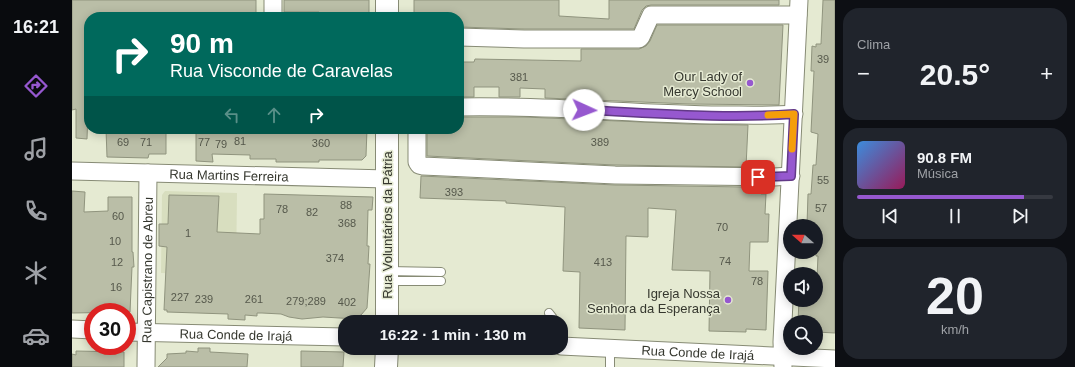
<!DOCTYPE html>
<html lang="pt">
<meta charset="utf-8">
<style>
:root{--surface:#171b24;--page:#20242c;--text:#f1f3f6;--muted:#9ea1a6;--line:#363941;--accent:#9658cf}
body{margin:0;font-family:Helvetica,sans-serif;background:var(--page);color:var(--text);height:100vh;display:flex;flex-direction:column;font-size:15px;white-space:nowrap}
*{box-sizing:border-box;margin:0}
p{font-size:13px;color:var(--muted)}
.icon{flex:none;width:22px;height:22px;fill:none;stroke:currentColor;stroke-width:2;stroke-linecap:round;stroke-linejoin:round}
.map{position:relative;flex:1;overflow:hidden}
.side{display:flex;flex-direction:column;gap:8px;padding:8px;background:#0d0f14;width:240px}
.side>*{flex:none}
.top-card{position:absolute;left:12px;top:12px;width:380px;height:122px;border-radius:16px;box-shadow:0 2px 10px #0003;background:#00695c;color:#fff;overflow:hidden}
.needle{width:26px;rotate:291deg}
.controls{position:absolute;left:711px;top:219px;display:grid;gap:8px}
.controls a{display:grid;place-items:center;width:40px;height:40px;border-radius:50%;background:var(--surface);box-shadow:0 2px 10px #0003;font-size:20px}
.speed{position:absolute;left:12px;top:303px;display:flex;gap:8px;font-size:20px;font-weight:700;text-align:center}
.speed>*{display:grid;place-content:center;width:52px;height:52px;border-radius:50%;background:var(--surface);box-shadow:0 2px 10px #0003;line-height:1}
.speed .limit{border:6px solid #d22;background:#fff;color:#111}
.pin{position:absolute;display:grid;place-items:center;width:34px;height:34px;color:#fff;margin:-17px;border-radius:8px;box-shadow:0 2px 6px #0006}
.me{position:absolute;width:44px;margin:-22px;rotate:92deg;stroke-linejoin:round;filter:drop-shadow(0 0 3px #0008)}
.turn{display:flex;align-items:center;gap:14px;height:84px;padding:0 20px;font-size:18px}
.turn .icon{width:52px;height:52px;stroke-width:2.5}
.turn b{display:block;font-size:28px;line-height:34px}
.lanes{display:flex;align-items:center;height:38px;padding:0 20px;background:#0003;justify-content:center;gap:20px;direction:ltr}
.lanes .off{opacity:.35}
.big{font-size:30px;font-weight:600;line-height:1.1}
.side .tile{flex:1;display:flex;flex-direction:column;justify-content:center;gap:6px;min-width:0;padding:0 14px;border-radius:16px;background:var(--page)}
.side .dial{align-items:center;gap:0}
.dial b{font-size:52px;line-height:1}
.song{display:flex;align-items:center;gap:12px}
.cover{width:48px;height:48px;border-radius:6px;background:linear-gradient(135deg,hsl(210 70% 55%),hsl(330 70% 35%))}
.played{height:4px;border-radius:2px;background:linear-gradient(90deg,var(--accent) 85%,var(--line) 85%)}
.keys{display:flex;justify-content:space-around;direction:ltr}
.heat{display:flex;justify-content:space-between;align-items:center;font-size:22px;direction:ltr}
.trip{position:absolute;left:266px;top:315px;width:230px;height:40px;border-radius:16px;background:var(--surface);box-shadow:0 2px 10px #0003;font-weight:600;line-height:40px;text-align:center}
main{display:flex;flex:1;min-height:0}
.tab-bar{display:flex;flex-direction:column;width:72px;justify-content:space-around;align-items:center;background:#090b0e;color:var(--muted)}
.tab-bar .icon{width:28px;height:28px}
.tab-bar .on{color:var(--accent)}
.tab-bar b{font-size:18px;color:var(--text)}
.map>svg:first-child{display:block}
.built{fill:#d8debf}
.building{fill:#babea7;stroke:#90947e}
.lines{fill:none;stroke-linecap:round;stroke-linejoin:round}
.service-casing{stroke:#878b75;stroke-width:10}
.minor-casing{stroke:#878b75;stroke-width:19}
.secondary-casing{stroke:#878b75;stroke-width:24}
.service{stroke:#fff;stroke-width:8}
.minor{stroke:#fff;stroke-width:17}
.secondary{stroke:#fff;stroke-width:22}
.route-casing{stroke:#623987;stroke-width:10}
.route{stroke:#9658cf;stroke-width:7}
.slow{stroke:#f59e0b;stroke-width:7}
.poi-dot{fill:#9658cf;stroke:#e5ead2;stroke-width:1.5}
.labels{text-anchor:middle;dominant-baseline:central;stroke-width:3;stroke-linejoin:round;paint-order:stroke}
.number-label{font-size:11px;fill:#56594c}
.poi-label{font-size:13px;fill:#35372e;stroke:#e5ead2;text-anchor:end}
.street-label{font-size:13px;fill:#35372e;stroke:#e5ead2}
</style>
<main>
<nav class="tab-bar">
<b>16:21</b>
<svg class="icon on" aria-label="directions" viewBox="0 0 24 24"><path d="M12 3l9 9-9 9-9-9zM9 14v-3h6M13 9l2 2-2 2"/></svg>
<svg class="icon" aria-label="music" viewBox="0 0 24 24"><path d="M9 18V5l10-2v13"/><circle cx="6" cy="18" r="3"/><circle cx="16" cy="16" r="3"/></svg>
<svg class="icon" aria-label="phone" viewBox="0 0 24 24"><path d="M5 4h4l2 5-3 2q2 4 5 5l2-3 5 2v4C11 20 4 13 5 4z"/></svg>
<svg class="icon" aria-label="climate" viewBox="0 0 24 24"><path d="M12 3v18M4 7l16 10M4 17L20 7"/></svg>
<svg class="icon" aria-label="car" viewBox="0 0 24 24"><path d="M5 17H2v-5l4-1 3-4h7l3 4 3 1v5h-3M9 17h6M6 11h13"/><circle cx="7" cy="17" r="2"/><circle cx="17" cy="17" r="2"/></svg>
</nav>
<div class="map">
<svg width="763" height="367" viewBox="0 0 763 367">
<rect width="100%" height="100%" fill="#e5ead2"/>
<path class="built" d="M93,191l72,2 -1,82 -75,-2 1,-78z"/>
<path class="building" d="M0,0h184v17h-167v94h-1l-1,28 -11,-1v-29l-4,1z
M212,0h85v13l-5,4h-45v-5h-35z
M342,0h145v16l50,3v-19h170v5h-128l-5,1 -4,4 -8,19h-110l-65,-2v-10h-45z
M751,0h12v333l-19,-1v-10h-18l1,-22h17l2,-44h-2v-30l-9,-1 1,-31h3l2,-29h3l2,-31 -7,-2 3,-61h-3l1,-25 4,1v-3h5z
M585,25h126l-4,80 -90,-1 -144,-6v-9l-25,-1v9h-21v-10h-25v10h-15v-35h15l1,-3 106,2v-12h58l7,-3 4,-5z
M387,117h65l164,7 60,1 -2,42 -131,-2 -188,-9v-27h32z
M34,129h60v25h-17l-1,4 -41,-1z
M124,129h171l-1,27 -4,4h-43v2h-43v-3h-26v-4l-38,-1 1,8 -17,-1z
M349,176l194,9 130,2v1l16,1v5h5l-1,20h4l-1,28h-18l-1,29h19l-2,59 -20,-1v3l-37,-1 1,-60 -38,-1 4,-60 -28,-2v29l-22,-1 -1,94 -46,-2 1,-56 -17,-1 2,-64 -59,-4v-2l-86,-3z
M0,191l13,1 -1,20 24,-1v-14h24v55h1l1,15h-2l-2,45 -58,1z
M192,194l109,3 -1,13h-4l-1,36h2l-1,18h2l-3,44 -6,7 -5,2v2l-33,-2 -21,2 -13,-2 -8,-3 -19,-1h-5v3l-12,-1v5l-17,-1v-5l-61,-2v-2h-3l3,-63 -8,-1v-22h9l1,-29 50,1 -2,36 43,2v-15h4z
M126,348h12v4l38,2 -1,13h-89l9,-9v-4l19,-1v-2l12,1z
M4,351l48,1v15h-52v-13l4,1z
M229,351l43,1 -1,15h-42z"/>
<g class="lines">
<g class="service-casing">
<path id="service" d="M316,271l53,1
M316,281h53
M477,313l7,9
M489,328l2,18
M538,348v19"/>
</g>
<g class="minor-casing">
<g id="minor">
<path d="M201,17v-17"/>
<path d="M387,37l65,2h115l2,-2 10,-22h147"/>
<path d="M387,107c87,-2 175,7 262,8 24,0 49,1 73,-1"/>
<path d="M345,129v33l2,3 4,1 192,9 159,2 17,-1"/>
<path id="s1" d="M0,171l315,8"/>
<path d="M0,329l21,1"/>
<path id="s2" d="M55,332l218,5"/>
<path id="s3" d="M489,346l274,13"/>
<path id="s4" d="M74,367l2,-194"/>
<path d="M711,367l-1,-25 17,-342"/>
</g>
</g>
<g class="secondary-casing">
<path id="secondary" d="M315,17v-17
M315,322v-193
M314,367l1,-19"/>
</g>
<use href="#service" class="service"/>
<use href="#minor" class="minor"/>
<use href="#secondary" class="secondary"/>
</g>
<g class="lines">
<g class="route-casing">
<path id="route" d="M512,110c70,3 140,9 210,4l-3,62 -33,1"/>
</g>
<use href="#route" class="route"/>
<path class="slow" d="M696,115l26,-1 -2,35"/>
</g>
<g class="poi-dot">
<circle cx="678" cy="83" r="4"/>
<circle cx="656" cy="300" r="4"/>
</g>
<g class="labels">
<g class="number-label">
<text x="751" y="59">39</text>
<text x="447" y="77">381</text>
<text x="168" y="141">81</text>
<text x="51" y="142">69</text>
<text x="74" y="142">71</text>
<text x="132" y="142">77</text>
<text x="528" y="142">389</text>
<text x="249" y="143">360</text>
<text x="149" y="144">79</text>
<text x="751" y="180">55</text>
<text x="382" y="192">393</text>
<text x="274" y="205">88</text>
<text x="749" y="208">57</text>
<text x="210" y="209">78</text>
<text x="240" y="212">82</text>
<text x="46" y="216">60</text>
<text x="275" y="223">368</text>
<text x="650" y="227">70</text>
<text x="116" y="233">1</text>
<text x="43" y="241">10</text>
<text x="263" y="258">374</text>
<text x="653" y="261">74</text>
<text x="45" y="262">12</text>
<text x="531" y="262">413</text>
<text x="685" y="281">78</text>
<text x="44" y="287">16</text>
<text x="108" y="297">227</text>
<text x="132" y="299">239</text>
<text x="182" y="299">261</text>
<text x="234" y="301">279;289</text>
<text x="275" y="302">402</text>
</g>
<g class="poi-label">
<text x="670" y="76">Our Lady of<tspan x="670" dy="15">Mercy School</tspan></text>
<text x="648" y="293">Igreja Nossa<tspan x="648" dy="15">Senhora da Esperança</tspan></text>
</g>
<g class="street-label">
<text stroke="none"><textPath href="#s1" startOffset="157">Rua Martins Ferreira</textPath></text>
<text transform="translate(315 225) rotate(-90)">Rua Voluntários da Pátria</text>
<text stroke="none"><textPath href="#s4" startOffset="97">Rua Capistrano de Abreu</textPath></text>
<text stroke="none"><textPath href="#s2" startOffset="109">Rua Conde de Irajá</textPath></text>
<text stroke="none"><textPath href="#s3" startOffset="137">Rua Conde de Irajá</textPath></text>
</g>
</g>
</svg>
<div class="controls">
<a><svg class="needle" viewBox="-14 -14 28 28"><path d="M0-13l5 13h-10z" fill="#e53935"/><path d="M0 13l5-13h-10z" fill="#9ea1a6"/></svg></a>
<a><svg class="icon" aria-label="sound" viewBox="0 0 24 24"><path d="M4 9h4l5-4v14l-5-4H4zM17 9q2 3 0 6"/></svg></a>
<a><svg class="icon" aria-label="search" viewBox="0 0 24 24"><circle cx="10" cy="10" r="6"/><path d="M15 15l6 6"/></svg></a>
</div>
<div class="speed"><div class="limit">30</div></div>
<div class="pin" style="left:686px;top:177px;background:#d93025"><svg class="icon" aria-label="arrive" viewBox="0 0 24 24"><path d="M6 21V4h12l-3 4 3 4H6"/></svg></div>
<svg class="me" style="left:512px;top:110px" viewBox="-20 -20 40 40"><circle r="19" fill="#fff"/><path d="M0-13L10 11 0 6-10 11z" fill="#9658cf"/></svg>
<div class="trip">16:22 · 1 min · 130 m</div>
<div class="top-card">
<div class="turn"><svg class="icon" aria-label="right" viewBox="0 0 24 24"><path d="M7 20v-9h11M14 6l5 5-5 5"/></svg><div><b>90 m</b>Rua Visconde de Caravelas</div></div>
<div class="lanes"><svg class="icon off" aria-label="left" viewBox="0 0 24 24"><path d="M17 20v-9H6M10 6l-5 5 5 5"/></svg><svg class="icon off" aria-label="ahead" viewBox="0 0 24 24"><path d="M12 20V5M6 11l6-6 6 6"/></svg><svg class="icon" aria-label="right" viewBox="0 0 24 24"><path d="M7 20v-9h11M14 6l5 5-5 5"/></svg></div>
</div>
</div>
<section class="side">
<div class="tile"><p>Clima</p>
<div class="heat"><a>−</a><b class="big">20.5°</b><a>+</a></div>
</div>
<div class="tile">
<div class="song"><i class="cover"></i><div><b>90.8 FM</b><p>Música</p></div></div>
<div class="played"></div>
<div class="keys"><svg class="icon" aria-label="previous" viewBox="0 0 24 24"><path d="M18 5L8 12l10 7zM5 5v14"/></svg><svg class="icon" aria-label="pause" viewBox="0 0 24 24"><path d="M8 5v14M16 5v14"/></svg><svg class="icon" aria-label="next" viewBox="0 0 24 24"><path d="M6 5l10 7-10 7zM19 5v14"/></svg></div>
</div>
<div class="tile dial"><b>20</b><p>km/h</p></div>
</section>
</main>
